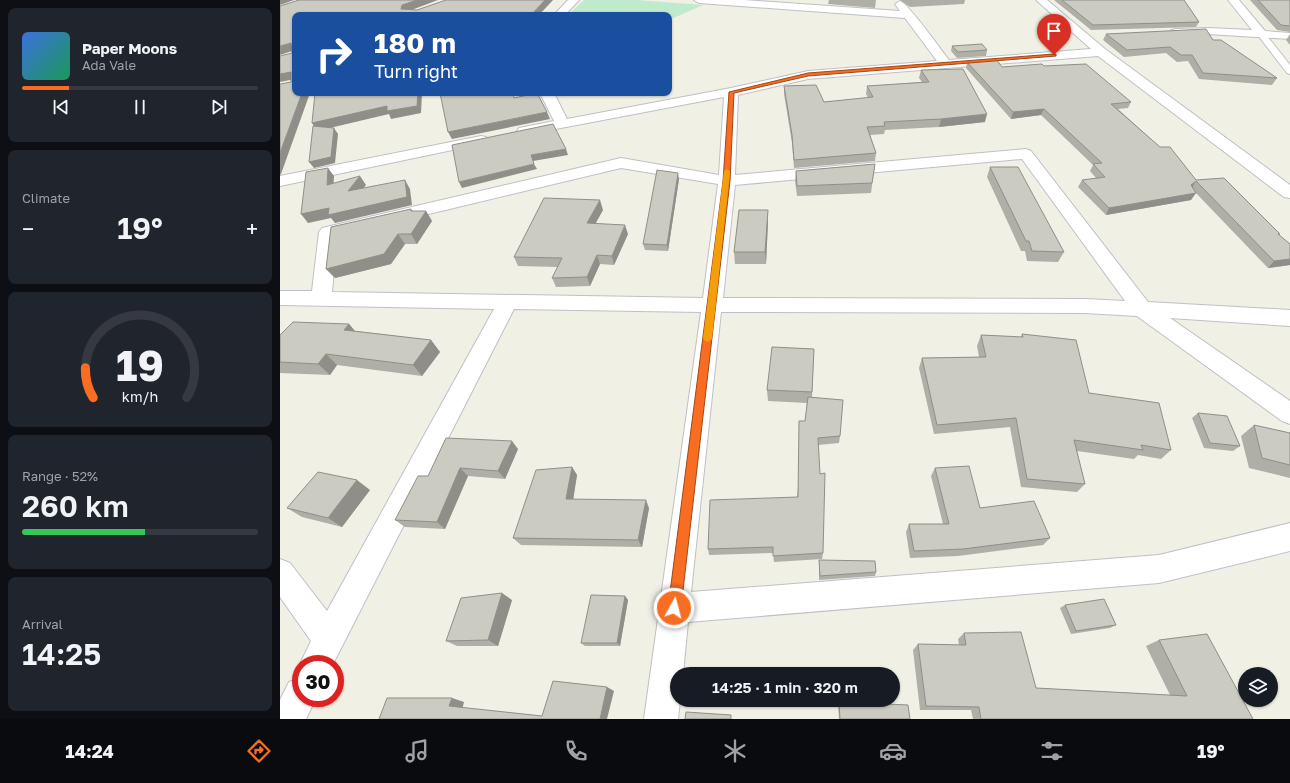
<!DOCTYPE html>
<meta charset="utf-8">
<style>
:root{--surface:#171b24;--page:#20242c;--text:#f1f3f6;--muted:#9ea1a6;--line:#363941;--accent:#f96d23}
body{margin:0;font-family:"Golos Text",sans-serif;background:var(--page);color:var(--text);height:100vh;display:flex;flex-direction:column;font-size:15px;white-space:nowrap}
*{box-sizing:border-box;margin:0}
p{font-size:13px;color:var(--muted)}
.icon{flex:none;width:22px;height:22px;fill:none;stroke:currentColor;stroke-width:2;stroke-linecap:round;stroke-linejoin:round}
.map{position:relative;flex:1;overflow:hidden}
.sheet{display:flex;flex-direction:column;gap:8px;padding:8px;background:#0d0f14;width:280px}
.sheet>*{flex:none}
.hud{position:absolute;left:12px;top:12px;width:380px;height:84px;border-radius:8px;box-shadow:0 1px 3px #0004;background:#1a4fa0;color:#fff;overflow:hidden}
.controls{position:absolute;left:958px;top:667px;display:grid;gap:8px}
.controls a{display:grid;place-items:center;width:40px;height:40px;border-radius:50%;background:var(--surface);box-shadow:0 1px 3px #0004;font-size:20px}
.speed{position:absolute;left:12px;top:655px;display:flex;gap:8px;font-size:20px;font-weight:700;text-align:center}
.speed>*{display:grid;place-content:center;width:52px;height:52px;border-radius:50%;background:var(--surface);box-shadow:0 1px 3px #0004;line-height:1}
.speed .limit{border:6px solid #d22;background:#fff;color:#111}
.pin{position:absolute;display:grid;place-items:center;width:34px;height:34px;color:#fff;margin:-41px -17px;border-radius:50% 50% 50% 0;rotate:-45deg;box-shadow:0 0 4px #0007}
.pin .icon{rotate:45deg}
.me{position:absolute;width:44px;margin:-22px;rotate:7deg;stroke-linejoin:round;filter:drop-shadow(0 0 3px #0008)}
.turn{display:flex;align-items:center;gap:14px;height:84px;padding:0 16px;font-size:18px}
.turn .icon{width:52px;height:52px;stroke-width:2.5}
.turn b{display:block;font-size:28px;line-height:34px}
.big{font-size:30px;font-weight:600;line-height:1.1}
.sheet .widget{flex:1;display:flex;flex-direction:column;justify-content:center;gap:6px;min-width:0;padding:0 14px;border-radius:8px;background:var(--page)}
.sheet .dial{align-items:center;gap:0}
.dial svg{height:104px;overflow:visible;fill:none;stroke:var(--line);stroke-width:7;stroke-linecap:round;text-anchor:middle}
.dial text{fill:var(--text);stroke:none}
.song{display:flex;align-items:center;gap:12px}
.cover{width:48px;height:48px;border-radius:6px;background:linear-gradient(135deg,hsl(220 70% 55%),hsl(150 70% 35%))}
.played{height:4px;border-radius:2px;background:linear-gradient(90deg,var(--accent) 20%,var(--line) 20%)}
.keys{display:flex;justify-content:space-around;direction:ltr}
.heat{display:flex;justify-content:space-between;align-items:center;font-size:22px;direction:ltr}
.charge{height:6px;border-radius:3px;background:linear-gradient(90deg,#34c759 52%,var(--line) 0)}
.trip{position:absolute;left:390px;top:667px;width:230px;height:40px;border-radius:20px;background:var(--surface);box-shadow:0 1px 3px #0004;font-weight:600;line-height:40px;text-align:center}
.dock{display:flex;height:64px;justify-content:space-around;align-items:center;background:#090b0e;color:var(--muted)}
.dock .icon{width:28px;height:28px}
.dock .current{color:var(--accent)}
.dock b{font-size:18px;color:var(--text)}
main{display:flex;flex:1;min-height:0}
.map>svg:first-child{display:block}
.green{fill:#bfeacb}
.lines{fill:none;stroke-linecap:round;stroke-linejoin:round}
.lane-casing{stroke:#bfc0c7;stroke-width:2}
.street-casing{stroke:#bfc0c7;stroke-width:2}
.lane{fill:#fff;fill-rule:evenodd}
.street{fill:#fff;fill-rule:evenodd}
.wall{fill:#afafa7}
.shaded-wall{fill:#8f8e88}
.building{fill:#cccbc2;stroke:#8f8e88}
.route{fill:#f96d23;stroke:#a24717}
.slow{fill:#f59e0b}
</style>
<main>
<section class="sheet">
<div class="widget">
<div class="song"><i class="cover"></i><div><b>Paper Moons</b><p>Ada Vale</p></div></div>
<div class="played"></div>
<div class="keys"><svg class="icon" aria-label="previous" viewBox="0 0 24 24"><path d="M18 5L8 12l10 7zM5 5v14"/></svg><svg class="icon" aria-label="pause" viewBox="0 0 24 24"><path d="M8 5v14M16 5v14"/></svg><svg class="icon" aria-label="next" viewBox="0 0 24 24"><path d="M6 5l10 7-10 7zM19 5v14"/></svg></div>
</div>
<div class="widget"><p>Climate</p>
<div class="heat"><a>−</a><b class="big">19°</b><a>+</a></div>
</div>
<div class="widget dial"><svg viewBox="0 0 100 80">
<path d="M14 69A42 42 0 1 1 86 69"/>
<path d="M14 69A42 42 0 0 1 8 46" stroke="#f96d23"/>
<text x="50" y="56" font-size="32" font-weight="700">19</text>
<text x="50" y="72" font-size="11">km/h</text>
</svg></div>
<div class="widget"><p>Range · 52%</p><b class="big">260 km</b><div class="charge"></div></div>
<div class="widget"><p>Arrival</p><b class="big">14:25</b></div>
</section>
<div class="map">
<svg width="1010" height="719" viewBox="0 0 1010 719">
<rect width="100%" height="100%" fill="#f0f0e5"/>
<path class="green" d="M304,0h52l67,5 -34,15v-5h-101z"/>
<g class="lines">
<g class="lane-casing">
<path id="lane" d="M981,31l3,1 26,33v9l-3,-1 -30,-39z"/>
</g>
<g class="street-casing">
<path id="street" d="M288,0h11l-14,15h-11z
M414,0h50l156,11 -5,-7 5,-3c8,2 41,49 49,59l142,-11 -55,-49h11l58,49 185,136v13l-6,-1 -186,-141 -290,23 -70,16 -3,80 291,-26 5,2 117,151 142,8v16l-120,-8 120,83v23l-8,-3 -145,-105 -52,-3 -364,-1 -30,280 468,-37 131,-32v28l-131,32 -471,39 -5,52h-6v26h3l-2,19h-34l57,-407 -187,-3 -181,355h-32v2l-1,-2 11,-23 -31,-44v-38l10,4 37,48 167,-302 -214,-4v-14h32l7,-59 3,-4 299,-70 98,17 5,-78 -200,38 -5,-1 -2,-3 2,-3 35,-7 -14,-28h14l13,26 164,-31 77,-17 129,-10 -32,-43 -206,-15zM742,159l103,142 -40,-2 -362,-1 12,-113zM341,168l97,16 -15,114 -371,-6 5,-56z
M948,0h11l26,31 25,2v6l-82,-5 -32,1 -4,-1 -2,-2 2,-2 4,-1 32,-1 44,2z
M201,136l5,1 2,3 -2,3 -206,43v-10z
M21,678v20h15l-10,21h-26v-19l9,-18z"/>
</g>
<use href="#lane" class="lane"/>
<use href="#street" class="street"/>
</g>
<path class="wall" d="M549,0h47l-1,8 -47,-4z
M620,0h65l-1,4 -54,3z
M774,0h130l15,22 -3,5 -105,3z
M970,0h40v32l-13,-2z
M826,34l107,6 64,38 -5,7 -73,-6 -11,-18 -11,1 -11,-9 -42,4 -21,-17z
M1010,34v11l-4,-5z
M672,46l35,4 -1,6 -29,2 -6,-7z
M687,62l35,5 42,-1 87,36 -3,6 -10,1 78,71 84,54 -1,1 11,30 -22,3 -74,-77 -3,9 -85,15 -28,-28 4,-7 14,-2 -6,-7 3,-6 -52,-50 -30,4 -45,-51z
M641,70l64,52 -46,5 -54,3 -1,4 -14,1 6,18 -1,8 -81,7 -2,-25 -8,-49v-8l40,16 44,-4 -2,-4 1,-8 55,-4 -3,-4z
M595,164l-4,29 -74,3 -2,-15 1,-10z
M710,167l74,85 -6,10 -31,-1 -2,-10h-4l-34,-74z
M399,179l-11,72 -23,-1 -2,-6z
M131,209l2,2h13l6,10 -15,23h-12l-14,20 -56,14z
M323,210l-8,13 33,11 -14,31 -14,-1 -10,22 -34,1 -4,-9 6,-11 -40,-1 -4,-9z
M488,222l-2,42h-31l-1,-12z
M69,324l6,7 76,9 9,12 -18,24 -85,-11 -7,10 -50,-2v-38z
M742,334l67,59 82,57 -10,9 -23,-4 -4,4 -57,-8 8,33 -8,8 -56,-5 -11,-60 -76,7 -15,-66 3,-10 57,-1 -2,-11 4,-11 40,2z
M534,349l-2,49 28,38 -1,7 -21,2 5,108 -1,6 -48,3 -1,-9 -64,2 -1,-6 89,-52 10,-94 -39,-2 -1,-11z
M918,413l42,33 -7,5 -29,-3 -12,-30z
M974,425l36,8v45l-41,-10 -8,-32z
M238,449l-13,30 -37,-3 -23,53 -40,-2 -10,-7 33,-44z
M292,467l5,8 -4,24 76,9 -7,39 -121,-2 -8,-7z
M655,468l45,40 70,30 -7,7 -85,11 -48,2 -4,-26 3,-8h34l-12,-48z
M90,490l-28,37 -40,-10 -15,-9z
M539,560l57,12 -1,4 -56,4z
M345,596l3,4 -8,46h-35l-4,-3z
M232,600l-14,46h-41l-11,-5z
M785,605l51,20 -6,3 -39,6 -11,-26z
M684,633l72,55 134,7 -24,-49 13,-6 94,79h-280l-2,-9h-51l-7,-60 5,-6 41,1 -1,-6z
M559,702l71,17h-71l-1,-14z"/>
<path class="shaded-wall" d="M0,0h14l-14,5z
M137,0h21l-32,12 -5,-3 1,-4z
M265,0h8l-14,15h-8z
M11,43l4,7 -15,5v-9z
M11,72l4,7 -15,3v-8z
M22,93h8l-29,81 -1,1v-22z
M138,93h4l-1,20 -30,6 -2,-5 -72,17 -5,-8z
M764,109l-3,6 -30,4 2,-7z
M267,112l3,7 -98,20 -4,-7z
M707,114l-2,8 -46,5 2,-8z
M54,128l4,6 -3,29 -21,5 -5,-6z
M286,149l2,6 -35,6 -2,-6z
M254,164l3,5 -75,19 -3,-6z
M48,168l6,8 -1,18 -6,-9z
M398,173l1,6 -11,72 -1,-6z
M80,176l6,9 -12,15 -6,-9z
M125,180l5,9 2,16 -77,18 -4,-5 -23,5 -7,-9z
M916,181l-4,7 -1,-3z
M916,193l-5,7 -85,15 3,-7z
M320,200l3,10 -12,22 -4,-9z
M488,210v12l-2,42 -1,-12z
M146,211l6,10 -15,23 -6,-10z
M345,225l3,9 -14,31 -2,-9z
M118,234l7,10 -14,20 -56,14 -9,-9z
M317,255l3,9 -10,22 -3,-9z
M1010,259v6l-22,3 6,-7z
M69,324l10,12 -15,-6z
M151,340l9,12 -18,24 -9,-11z
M46,354l11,11 -7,10 -12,-11z
M232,441l6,8 -13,30 -7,-8z
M292,467l5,8 -5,32 -6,-8z
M180,468l8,8 -23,53 -8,-7z
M77,480l13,10 -28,37 -14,-9z
M366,500l3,8 -7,39 -4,-7z
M222,593l10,7 -14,46 -10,-6z
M345,596l3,4 -8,46 -3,-3z
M327,687l7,4 -7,28h-7z
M172,698l12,4 -2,8 -13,-4z"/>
<path class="building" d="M19,0h118l-15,5 -1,4 16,1 29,-10h99l-14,15h-236v78h7l-22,60v-69l11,-2v-10l-11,2v-18l12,-3 -1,-10 -11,3v-40z
M782,0h122l15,22 -106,3z
M978,0h32v26l-9,-1z
M926,29l7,11h8l56,38 -74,-5 -11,-18h-11l-11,-8 -43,3 -21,-16z
M702,44l5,6 -29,2 -6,-6z
M716,59l6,8 40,-3 2,2 42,-2 45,38 -20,2 49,43h10l26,33 28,-2 56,56h-2l12,10v15l-16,2 -78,-80 -5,4 5,8 -87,15 -27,-28 23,-3 -12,-13 9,-1 -58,-54 -31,3 -46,-50z
M683,69l24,45 -46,5 -57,3 1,4 -18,1 9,26 -82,7 -2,-25 -8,-49 32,-1 8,17 49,-5 -6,-11 62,-4 -8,-12z
M35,93h103l-1,13 -30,5v-5l-75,17z
M160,93h73l1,5 23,-5 10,19 -99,20z
M273,124l13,25 -35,6 3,9 -75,18 -7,-37z
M33,126l21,2 -3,29 -22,5z
M595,164l-3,19 -75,3 -1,-15z
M710,167h28l46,85 -32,-1 -3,-10h-3z
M48,168l-1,17 33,-9 -12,15 57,-11 2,17 -79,18 1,-7 -28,6 5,-42z
M377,170l21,3 -11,72 -24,-1z
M264,198l56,2 -13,23 38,2 -13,31 -15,-1 -10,22 -35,1 10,-20 -48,-1z
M131,209v2h15l-15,23h-13l-14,20 -58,15 5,-42z
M459,210h29l-3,42h-31z
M13,322l56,2 -5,6 87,10 -18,25 -87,-11 -8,10 -38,-2v-27z
M742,334l54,6 13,53 70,10 12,47 -30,-5 2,5 -69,-10 11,44 -58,-5 -11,-61 -79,7 -15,-67 64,-1 -5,-22 42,2z
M492,347l42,2 -2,43 -45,-2z
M528,397l35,3 -3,36 -22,2 2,36 5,-1 -2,80 -50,3v-9l-65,2 2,-49 88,-3 1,-76h6z
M918,413l29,3 13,30 -30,-3z
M974,425l36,8v32l-28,-7z
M166,438l66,3 -14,30 -38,-3 -23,54 -42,-2 23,-44h10z
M689,466l11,42 54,-7 16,37 -87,11 -49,2 -5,-27h40l-14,-56z
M292,467l-6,32 80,1 -8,40 -125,-2 23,-68z
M38,472l39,8 -29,38 -41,-10z
M539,560l56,1 1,11 -56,4z
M222,593l-14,47 -42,1 15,-43z
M311,595l34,1 -8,47h-36z
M824,599l12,26 -40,6 -11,-26z
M741,632l15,56 151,8 -28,-56 48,-6 46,85h-272l-2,-12 -53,-1 -8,-62 48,1 -2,-12z
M273,681l54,6 -7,32h-221l8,-21h65l-3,8 93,10z
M559,702l69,3 2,14h-70z
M406,712l45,3v4h-46z"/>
<path class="route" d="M774,54h2v2l-248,20 -74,17 -4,88 -49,427 -2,4 -5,2 -4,-2 -2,-4 55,-427 6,-89 79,-19z"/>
<path class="slow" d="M447,169l3,2 -18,168 -5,3 -4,-3 21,-168z"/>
</svg>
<div class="controls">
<a><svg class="icon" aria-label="layers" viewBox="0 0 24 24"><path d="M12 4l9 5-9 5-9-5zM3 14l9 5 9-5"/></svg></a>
</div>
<div class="speed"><div class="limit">30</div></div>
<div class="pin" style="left:774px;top:55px;background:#d93025"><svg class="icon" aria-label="arrive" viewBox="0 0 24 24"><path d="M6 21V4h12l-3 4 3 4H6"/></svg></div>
<svg class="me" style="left:394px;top:608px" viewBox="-20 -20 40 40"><circle r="17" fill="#f96d23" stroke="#fff" stroke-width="3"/><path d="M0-11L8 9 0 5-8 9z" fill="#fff"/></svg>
<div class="trip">14:25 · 1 min · 320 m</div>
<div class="hud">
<div class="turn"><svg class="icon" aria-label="right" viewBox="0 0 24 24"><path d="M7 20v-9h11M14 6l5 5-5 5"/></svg><div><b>180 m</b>Turn right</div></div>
</div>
</div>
</main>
<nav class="dock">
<b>14:24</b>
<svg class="icon current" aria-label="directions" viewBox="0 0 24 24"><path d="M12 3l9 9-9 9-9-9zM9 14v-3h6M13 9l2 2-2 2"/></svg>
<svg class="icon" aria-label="music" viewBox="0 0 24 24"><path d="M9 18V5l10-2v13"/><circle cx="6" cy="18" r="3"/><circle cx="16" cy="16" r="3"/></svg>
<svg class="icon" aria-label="phone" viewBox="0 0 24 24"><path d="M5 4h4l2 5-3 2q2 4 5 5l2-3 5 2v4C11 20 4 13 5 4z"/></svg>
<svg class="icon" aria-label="climate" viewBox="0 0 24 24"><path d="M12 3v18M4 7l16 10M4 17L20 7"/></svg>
<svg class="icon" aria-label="car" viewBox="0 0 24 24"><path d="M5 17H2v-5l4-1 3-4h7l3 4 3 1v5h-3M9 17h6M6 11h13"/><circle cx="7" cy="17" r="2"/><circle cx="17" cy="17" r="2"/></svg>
<svg class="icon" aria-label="filters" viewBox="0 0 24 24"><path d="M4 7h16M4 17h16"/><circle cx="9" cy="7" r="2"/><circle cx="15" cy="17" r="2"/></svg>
<b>19°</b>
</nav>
